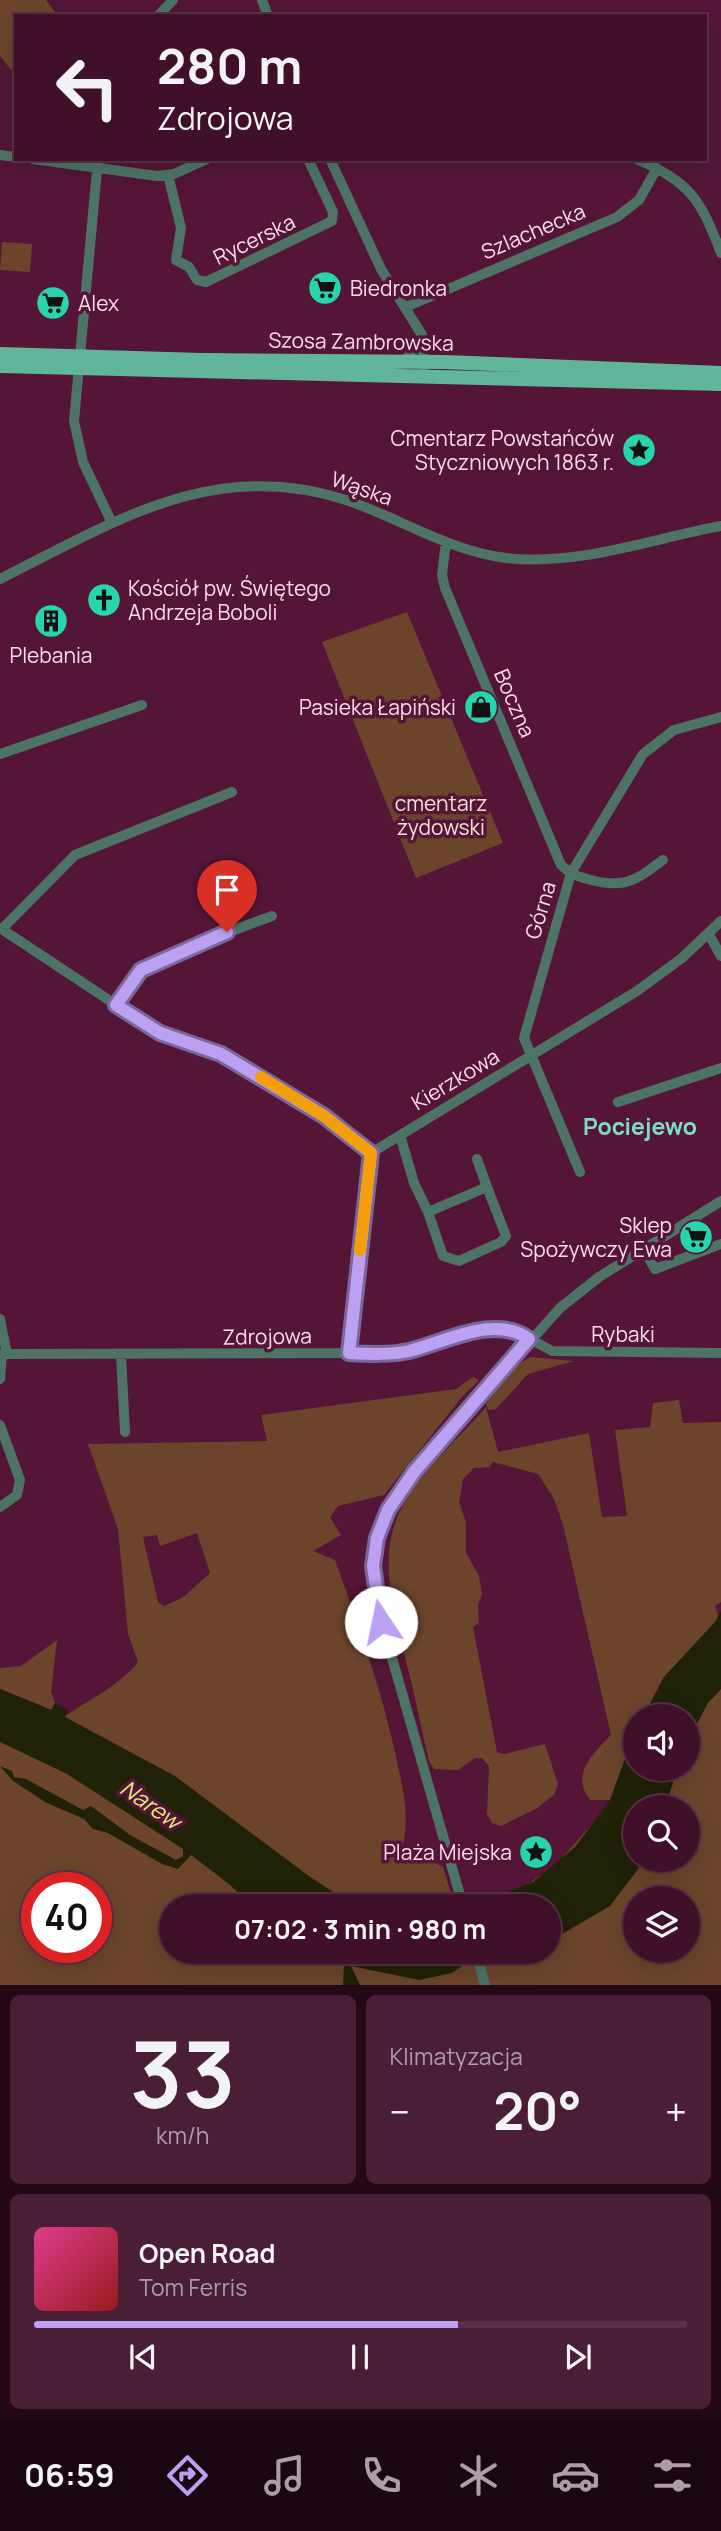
<!DOCTYPE html>
<html lang="pl">
<meta charset="utf-8">
<style>
:root{--surface:#3f1028;--page:#4a1e34;--text:#f1f3f6;--muted:#ad9da8;--line:#583045;--accent:#bca0f2}
body{margin:0;font-family:Manrope,sans-serif;background:var(--page);color:var(--text);height:100vh;display:flex;flex-direction:column;font-size:26px;white-space:nowrap}
*{box-sizing:border-box;margin:0}
p{font-size:23px;color:var(--muted)}
.icon{flex:none;width:38px;height:38px;fill:none;stroke:currentColor;stroke-width:2;stroke-linecap:round;stroke-linejoin:round}
.map{position:relative;height:1985px;overflow:hidden}
.drawer{display:flex;flex-direction:column;gap:10px;padding:10px;background:#230916;flex:1}
.drawer>*{flex:none}
.banner{position:absolute;left:14px;top:14px;width:693px;height:147px;border-radius:0px;box-shadow:0 7px 28px #0002,0 0 0 2px var(--line);background:#3f1028;color:var(--text);overflow:hidden}
.fabs{position:absolute;left:623px;top:1704px;display:grid;gap:14px}
.fabs a{display:grid;place-items:center;width:77px;height:77px;border-radius:50%;background:var(--surface);box-shadow:0 7px 28px #0002,0 0 0 2px var(--line);font-size:35px}
.speed{position:absolute;left:21px;top:1872px;display:flex;gap:14px;font-size:35px;font-weight:700;text-align:center}
.speed>*{display:grid;place-content:center;width:91px;height:91px;border-radius:50%;background:var(--surface);box-shadow:0 7px 28px #0002,0 0 0 2px var(--line);line-height:1}
.speed .limit{border:10px solid #d22;background:#fff;color:#111}
.pin{position:absolute;display:grid;place-items:center;width:60px;height:60px;color:#fff;margin:-72px -30px;border-radius:50% 50% 50% 0;rotate:-45deg;box-shadow:0 0 7px #0007}
.pin .icon{rotate:45deg}
.me{position:absolute;width:77px;margin:-38px;rotate:349deg;stroke-linejoin:round;filter:drop-shadow(0 0 5px #0008)}
.turn{display:flex;align-items:center;gap:24px;height:147px;padding:0 28px;font-size:32px}
.turn .icon{width:91px;height:91px;stroke-width:2.5}
.turn b{display:block;font-size:49px;line-height:60px}
.big{font-size:52px;font-weight:700;line-height:1.1}
.drawer .card{flex:1;display:flex;flex-direction:column;justify-content:center;gap:10px;min-width:0;padding:0 24px;border-radius:10px;background:var(--page)}
.drawer .dial{align-items:center;gap:0}
.dial b{font-size:91px;line-height:1}
.song{display:flex;align-items:center;gap:21px}
.cover{width:84px;height:84px;border-radius:10px;background:linear-gradient(135deg,hsl(330 70% 55%),hsl(0 70% 35%))}
.played{height:7px;border-radius:4px;background:linear-gradient(90deg,var(--accent) 65%,var(--line) 65%)}
.keys{display:flex;justify-content:space-around;direction:ltr}
.heat{display:flex;justify-content:space-between;align-items:center;font-size:38px;direction:ltr}
.drawer .tiles{flex:1;display:grid;gap:10px;grid-template-columns:1fr 1fr}
.card:last-child{grid-column:span 2}
.trip{position:absolute;left:159px;top:1894px;width:402px;height:70px;border-radius:35px;background:var(--surface);box-shadow:0 7px 28px #0002,0 0 0 2px var(--line);font-weight:700;line-height:70px;text-align:center}
.dock{display:flex;height:112px;justify-content:space-around;align-items:center;background:#190610;color:var(--muted)}
.dock .icon{width:49px;height:49px}
.dock .on{color:var(--accent)}
.dock b{font-size:32px;color:var(--text)}
.map>svg:first-child{display:block}
.green{fill:#6b442b;fill-rule:evenodd}
.water{fill:#202207}
.lines{fill:none;stroke-linecap:round;stroke-linejoin:round}
.minor{stroke:#4d7367;stroke-width:10}
.major{stroke:#60b59c;stroke-width:14}
.route-casing{stroke:#7a689d;stroke-width:18}
.route{stroke:#bca0f2;stroke-width:12}
.slow{stroke:#f59e0b;stroke-width:12}
.labels{text-anchor:middle;dominant-baseline:central;stroke-width:7;stroke-linejoin:round;paint-order:stroke}
.street-label{font-size:21px;fill:#fcdbe8;stroke:#541536}
.poi-label{font-size:21px;fill:#fcdbe8;stroke:#541536;text-anchor:end}
.park-label{font-size:21px;fill:#f4e0d4;stroke:#541536}
.neighbourhood-label{font-size:23px;font-weight:bold;fill:#7eddc1;stroke:#541536}
.water-label{font-size:23px;font-style:italic;fill:#e0e877;stroke:#541536}
</style>
<div class="map">
<svg width="721" height="1985" viewBox="0 0 721 1985">
<rect width="100%" height="100%" fill="#541536"/>
<path class="green" d="M0,0h46l12,16h-42v60l-16,-20z
M2,242l30,2 -2,28 -30,-2z
M407,612l96,231 -87,35 -94,-236z
M531,1357l43,4 -46,13 -32,35 -8,1 -2,-6c10,-16 27,-40 45,-47z
M473,1377l6,3 -17,17 -78,98 -46,11 -8,11 11,18 -28,16 22,9c25,70 48,133 63,206 6,28 11,51 5,79l6,8 9,3 4,-5 7,9 14,7 12,39h-91l-19,-6 -281,-183c24,-17 58,-33 74,-55l-10,-28 -10,-105 -30,-85 179,-3 -6,-26 195,-26zM197,1533l13,40 -28,25 -18,8 -6,-4 -15,-65 14,-2 3,11z
M679,1400l4,23 38,-1v180l-6,4 3,9 -2,6 -52,56 -21,40h-8v15l-25,68h-20c-20,-26 3,-46 21,-65l-48,-210 -9,-26 -16,-25 -45,-12 -4,5 -15,1 -11,11 -4,23 7,20v31l13,23 3,18 -4,11 1,18 -6,4 24,125 7,2 41,-10 13,40 -4,11 -18,14 -35,17 -9,-3 -5,-9 2,-48 -7,-8h-7l-17,12 -24,-1 -5,-8c-7,-28 -12,-56 -19,-84 -13,-55 -37,-118 -7,-172 21,-37 55,-66 83,-98l12,45 91,-19 13,84 25,-1 -12,-86 35,-3 3,-24z
M57,1640l-6,52 4,11 -3,7 -52,-21v-21l21,-2z
M721,1649v336h-721v-294l328,215h-156v45h378v-45h-54l61,-42 61,-70 17,-25h53v-52zM635,1808h53v52h-53zM37,1888h59v60h-59zM635,1899h53v52h-53z"/>
<path class="water" d="M721,1611v78l-13,14 -20,38v-24h-45l21,-40 52,-56z
M0,1689l51,21 4,-7 13,7 -3,7 110,59 134,100 36,24 19,6h-112l-23,-22 -38,-29 -13,14 -16,-5 -54,-31 -15,-4 -9,-10 -37,-16 -34,-22 -13,-15 12,5 2,6 12,2 57,31 8,-4 39,29 46,25 7,-4v-7l-116,-75 -67,-32z
M635,1732v37h35l3,14 -8,25h-30v52h10l-35,46 -60,35v-35h-78l61,-24 42,-35 35,-47z
M314,1951h208l-54,11 -16,11 -33,7 -68,-14 9,19h-17l1,-21 -18,-4z"/>
<g class="lines">
<path class="minor" d="M262,0l6,16
M158,16l15,-16
M0,155l16,2
M33,159l124,17 17,-2 33,-15
M98,159l-24,262 9,41 29,61
M330,159l51,110 41,66 2,33
M636,159c54,23 64,39 85,94
M168,175l13,53 -5,32 13,7 8,13 9,2 126,-61 1,-9 -25,-53
M406,307l211,-90 22,-17 18,-32
M402,362l9,-8 11,-19
M446,542l-4,33 3,13 116,277c9,9 18,12 30,15 35,9 45,0 72,-20
M0,579c114,-57 213,-122 346,-79 54,18 103,51 160,58 74,8 144,-19 215,-32
M0,754l142,-49
M0,928l145,96 76,30 80,47 70,52
M2,929l73,-74 157,-63
M708,933l13,23
M115,1005l26,-35 53,-25 78,-29
M618,1102l103,-34
M400,1135l14,48 14,29 15,44 16,5 42,-19 5,-6 -19,-49 -59,25
M477,1159l10,28
M580,1172l-56,-134 47,-165 72,-119 31,-24 47,-13
M643,1248l12,21 66,-25
M0,1319l7,35
M349,1353l22,-200 266,-162 45,-33 39,-37
M0,1354l392,-1 110,-25 14,3 36,20 169,2
M121,1355l4,77
M0,1379l2,-25
M0,1425l20,55 -3,15 -17,12
M463,1906l-85,-297 -5,-32 4,-39 11,-28 26,-38 146,-164 39,-31 122,-76
M476,1951l9,34"/>
<path class="major" d="M0,354l202,6 242,2 277,11
M0,366l721,18"/>
</g>
<g class="lines">
<g class="route-casing">
<path id="route" d="M227,932l-86,38 -25,35 44,28 61,21 103,62 47,37 -22,200c20,1 41,2 60,-2 37,-9 85,-37 120,-12l-115,133 -26,38 -11,28 -4,28 8,56"/>
</g>
<use href="#route" class="route"/>
<path class="slow" d="M261,1077l63,39 47,37 -11,97"/>
</g>
<defs>
<g id="supermarket-disc" transform="scale(1.75)"><circle r="9.5" fill="#26d5ae" stroke="#541536"/><path d="M-6-5.5h2.5l.6 2H6L4.5 2H-2.5L-4.4-4H-6ZM-1.5 3.2a1.3 1.3 0 1 0 .1 0ZM3 3.2a1.3 1.3 0 1 0 .1 0Z" fill="#111"/></g>
<g id="sight-disc" transform="scale(1.75)"><circle r="9.5" fill="#26d5ae" stroke="#541536"/><path d="M0-6L1.8-2.2L6-1.7L2.9 1.2L3.7 5.4L0 3.3L-3.7 5.4L-2.9 1.2L-6-1.7L-1.8-2.2Z" fill="#111"/></g>
<g id="church-disc" transform="scale(1.75)"><circle r="9.5" fill="#26d5ae" stroke="#541536"/><path d="M-1.2-6h2.4v3.5h3.3v2.4h-3.3V6h-2.4V-.1h-3.3v-2.4h3.3Z" fill="#111"/></g>
<g id="building-disc" transform="scale(1.75)"><circle r="9.5" fill="#26d5ae" stroke="#541536"/><path d="M-4-6H4V6H1V3H-1V6H-4ZM-2.5-4.3h1.7v1.8h-1.7ZM.8-4.3h1.7v1.8H.8ZM-2.5-1h1.7V.8h-1.7ZM.8-1h1.7V.8H.8Z" fill="#111"/></g>
<g id="shop-disc" transform="scale(1.75)"><circle r="9.5" fill="#26d5ae" stroke="#541536"/><path d="M-5-2.5h2.3a2.7 3.5 0 0 1 5.4 0H5L5.5 6h-11ZM-1.5-2.5h3a1.5 2.3 0 0 0-3 0Z" fill="#111"/></g>
</defs>
<g fill-rule="evenodd">
<use href="#supermarket-disc" x="325" y="288"/>
<use href="#supermarket-disc" x="53" y="303"/>
<use href="#sight-disc" x="639" y="450"/>
<use href="#church-disc" x="104" y="600"/>
<use href="#building-disc" x="51" y="621"/>
<use href="#shop-disc" x="481" y="707"/>
<use href="#supermarket-disc" x="696" y="1237"/>
<use href="#sight-disc" x="536" y="1852"/>
</g>
<g class="labels">
<g class="street-label">
<text transform="translate(533 231) rotate(-23)">Szlachecka</text>
<text transform="translate(254 239) rotate(-26)">Rycerska</text>
<text transform="translate(361 341) rotate(1)">Szosa Zambrowska</text>
<text transform="translate(362 488) rotate(19)">Wąska</text>
<text transform="translate(515 703) rotate(67)">Boczna</text>
<text transform="translate(540 910) rotate(-73)">Górna</text>
<text transform="translate(455 1079) rotate(-31)">Kierzkowa</text>
<text x="623" y="1334">Rybaki</text>
<text transform="translate(267 1336) rotate(-1)">Zdrojowa</text>
</g>
<g class="poi-label">
<text x="350" y="288" text-anchor="start">Biedronka</text>
<text x="78" y="303" text-anchor="start">Alex</text>
<text x="614" y="438">Cmentarz Powstańców<tspan x="614" dy="24">Styczniowych 1863 r.</tspan></text>
<text x="128" y="588" text-anchor="start">Kościół pw. Świętego<tspan x="128" dy="24">Andrzeja Boboli</tspan></text>
<text x="51" y="655" text-anchor="middle">Plebania</text>
<text x="456" y="707">Pasieka Łapiński</text>
<text x="672" y="1225">Sklep<tspan x="672" dy="24">Spożywczy Ewa</tspan></text>
<text x="512" y="1852">Plaża Miejska</text>
</g>
<g class="park-label">
<text x="441" y="803">cmentarz<tspan x="441" dy="24">żydowski</tspan></text>
</g>
<g class="neighbourhood-label">
<text x="640" y="1126">Pociejewo</text>
</g>
<g class="water-label">
<text transform="translate(151 1804) rotate(35)">Narew</text>
</g>
</g>
</svg>
<div class="fabs">
<a><svg class="icon" aria-label="sound" viewBox="0 0 24 24"><path d="M4 9h4l5-4v14l-5-4H4zM17 9q2 3 0 6"/></svg></a>
<a><svg class="icon" aria-label="search" viewBox="0 0 24 24"><circle cx="10" cy="10" r="6"/><path d="M15 15l6 6"/></svg></a>
<a><svg class="icon" aria-label="layers" viewBox="0 0 24 24"><path d="M12 4l9 5-9 5-9-5zM3 14l9 5 9-5"/></svg></a>
</div>
<div class="speed"><div class="limit">40</div></div>
<div class="pin" style="left:227px;top:932px;background:#d93025"><svg class="icon" aria-label="arrive" viewBox="0 0 24 24"><path d="M6 21V4h12l-3 4 3 4H6"/></svg></div>
<svg class="me" style="left:381px;top:1622px" viewBox="-20 -20 40 40"><circle r="19" fill="#fff"/><path d="M0-13L10 11 0 6-10 11z" fill="#bca0f2"/></svg>
<div class="trip">07:02 · 3 min · 980 m</div>
<div class="banner">
<div class="turn"><svg class="icon" aria-label="left" viewBox="0 0 24 24"><path d="M17 20v-9H6M10 6l-5 5 5 5"/></svg><div><b>280 m</b>Zdrojowa</div></div>
</div>
</div>
<section class="drawer">
<div class="tiles">
<div class="card dial"><b>33</b><p>km/h</p></div>
<div class="card"><p>Klimatyzacja</p>
<div class="heat"><a>−</a><b class="big">20°</b><a>+</a></div>
</div>
<div class="card">
<div class="song"><i class="cover"></i><div><b>Open Road</b><p>Tom Ferris</p></div></div>
<div class="played"></div>
<div class="keys"><svg class="icon" aria-label="previous" viewBox="0 0 24 24"><path d="M18 5L8 12l10 7zM5 5v14"/></svg><svg class="icon" aria-label="pause" viewBox="0 0 24 24"><path d="M8 5v14M16 5v14"/></svg><svg class="icon" aria-label="next" viewBox="0 0 24 24"><path d="M6 5l10 7-10 7zM19 5v14"/></svg></div>
</div>
</div>
</section>
<nav class="dock">
<b>06:59</b>
<svg class="icon on" aria-label="directions" viewBox="0 0 24 24"><path d="M12 3l9 9-9 9-9-9zM9 14v-3h6M13 9l2 2-2 2"/></svg>
<svg class="icon" aria-label="music" viewBox="0 0 24 24"><path d="M9 18V5l10-2v13"/><circle cx="6" cy="18" r="3"/><circle cx="16" cy="16" r="3"/></svg>
<svg class="icon" aria-label="phone" viewBox="0 0 24 24"><path d="M5 4h4l2 5-3 2q2 4 5 5l2-3 5 2v4C11 20 4 13 5 4z"/></svg>
<svg class="icon" aria-label="climate" viewBox="0 0 24 24"><path d="M12 3v18M4 7l16 10M4 17L20 7"/></svg>
<svg class="icon" aria-label="car" viewBox="0 0 24 24"><path d="M5 17H2v-5l4-1 3-4h7l3 4 3 1v5h-3M9 17h6M6 11h13"/><circle cx="7" cy="17" r="2"/><circle cx="17" cy="17" r="2"/></svg>
<svg class="icon" aria-label="filters" viewBox="0 0 24 24"><path d="M4 7h16M4 17h16"/><circle cx="9" cy="7" r="2"/><circle cx="15" cy="17" r="2"/></svg>
</nav>
